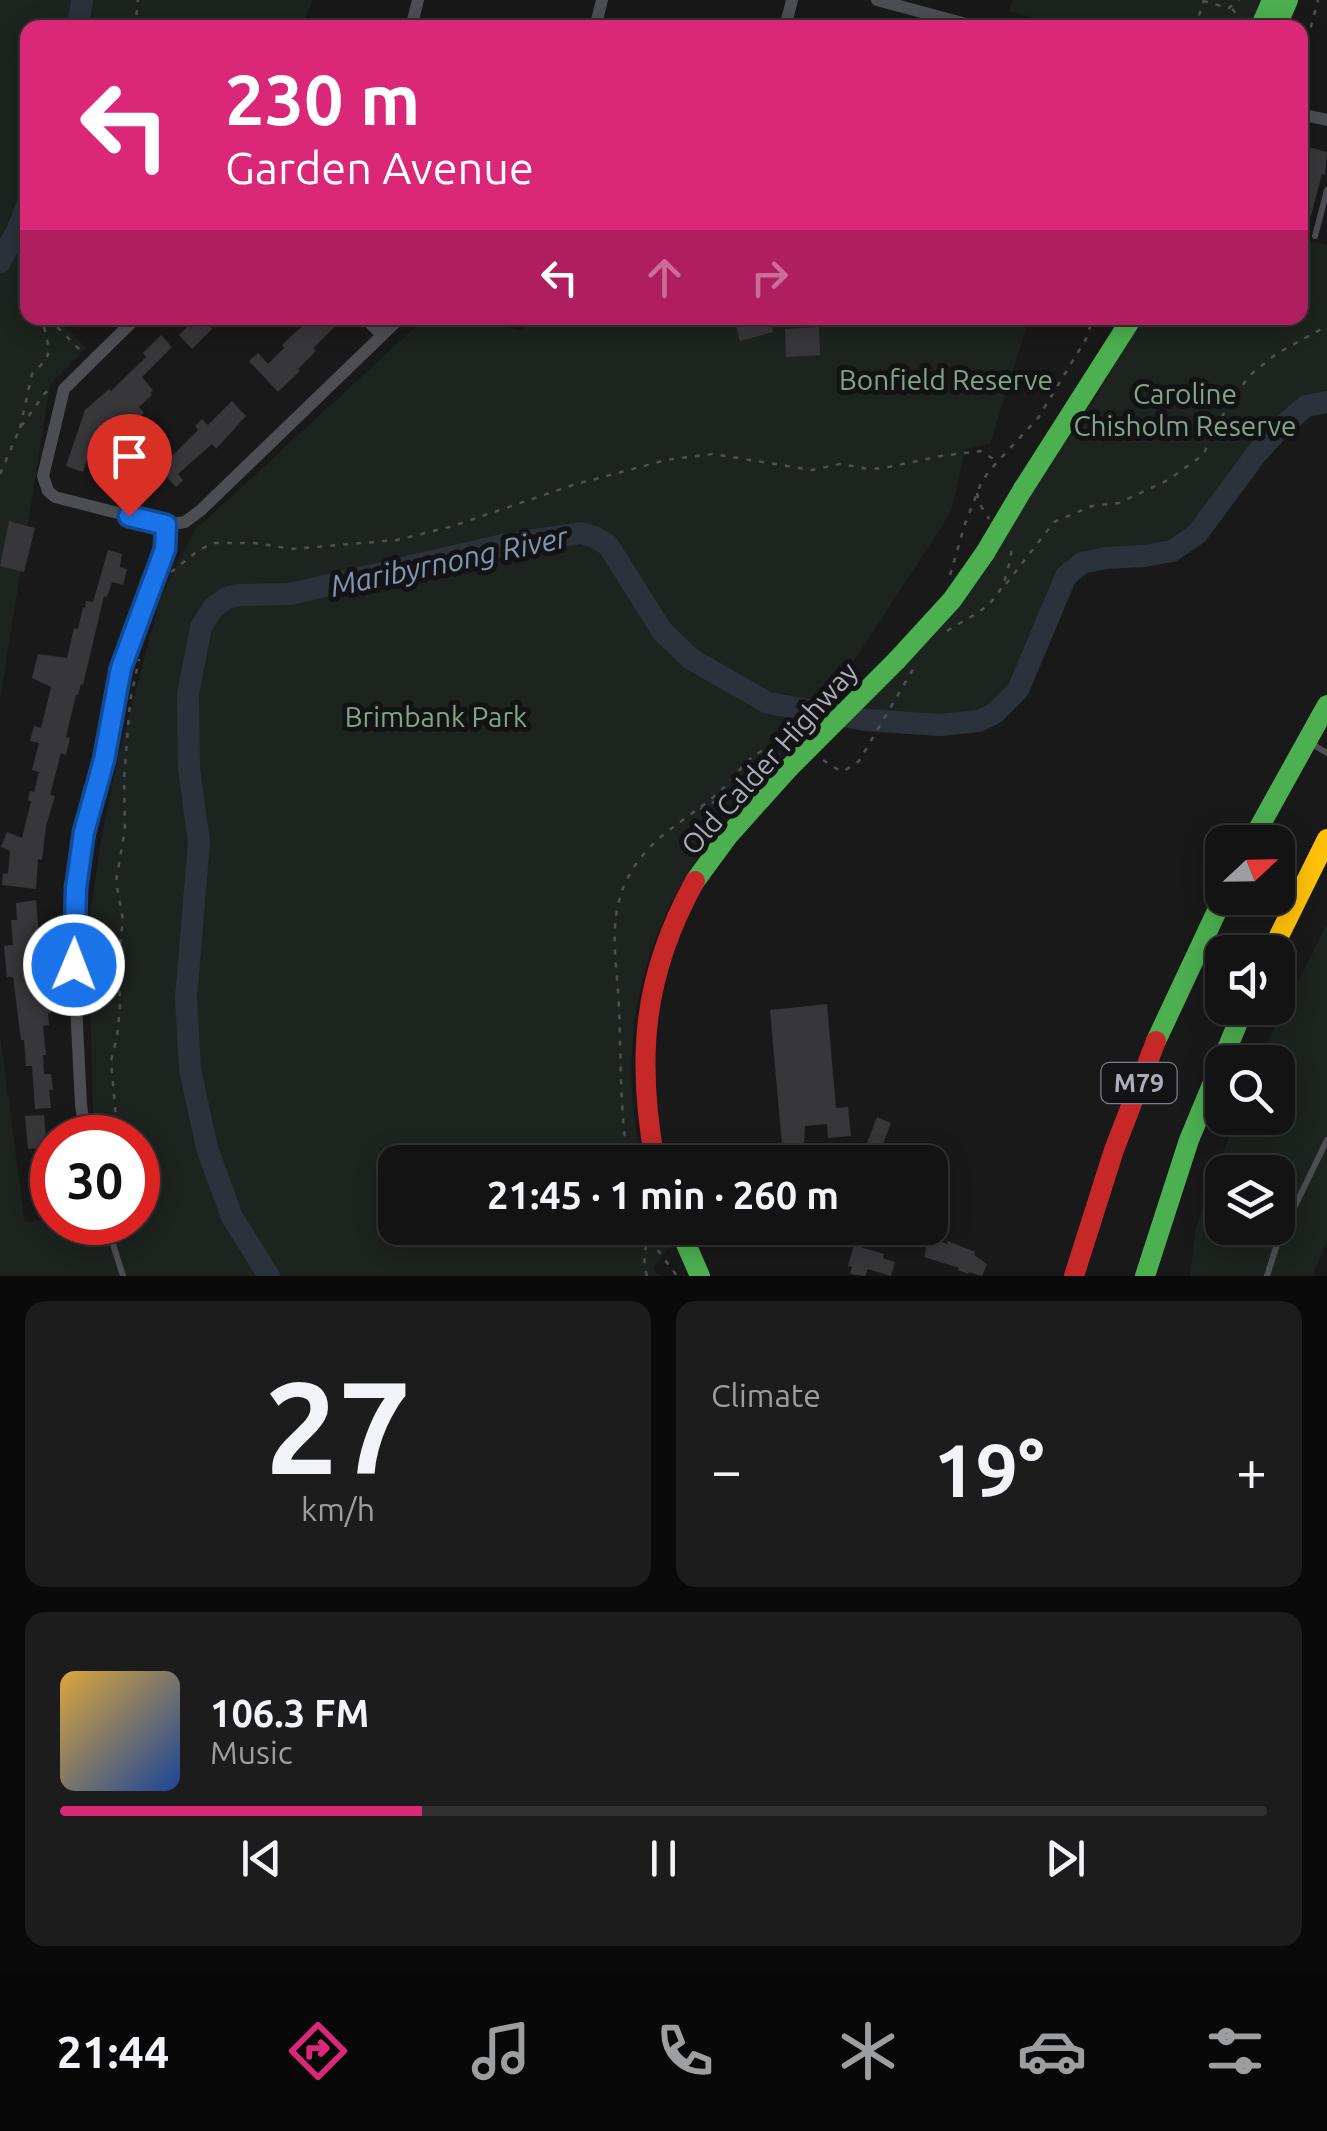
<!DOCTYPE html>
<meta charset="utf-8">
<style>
:root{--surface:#131313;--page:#1c1c1c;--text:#f1f3f6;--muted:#9d9ea0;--line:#323233;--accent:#db2777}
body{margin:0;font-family:Ubuntu,sans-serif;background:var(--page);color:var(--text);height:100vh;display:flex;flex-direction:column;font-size:38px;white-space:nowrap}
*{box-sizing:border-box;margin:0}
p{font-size:32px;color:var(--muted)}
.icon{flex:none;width:55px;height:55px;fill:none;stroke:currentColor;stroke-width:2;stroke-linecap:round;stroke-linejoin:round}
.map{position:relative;height:1276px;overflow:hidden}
.side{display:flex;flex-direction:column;gap:25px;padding:25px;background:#0a0a0a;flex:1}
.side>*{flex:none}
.top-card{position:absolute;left:20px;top:20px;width:1288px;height:305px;border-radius:20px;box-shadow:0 5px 25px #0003,0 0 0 2px var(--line);background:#db2777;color:#fff;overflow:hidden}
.needle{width:65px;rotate:68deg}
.buttons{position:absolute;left:1205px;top:825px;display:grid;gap:20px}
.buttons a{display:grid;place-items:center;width:90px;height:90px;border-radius:20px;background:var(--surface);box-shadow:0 5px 25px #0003,0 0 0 2px var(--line);font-size:50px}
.speed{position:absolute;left:30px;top:1115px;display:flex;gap:20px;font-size:50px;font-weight:700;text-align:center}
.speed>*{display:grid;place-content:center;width:130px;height:130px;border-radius:50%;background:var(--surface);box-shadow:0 5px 25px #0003,0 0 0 2px var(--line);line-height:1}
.speed .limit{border:15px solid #d22;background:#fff;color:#111}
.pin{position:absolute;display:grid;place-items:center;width:85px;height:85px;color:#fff;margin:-102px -42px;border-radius:50% 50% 50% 0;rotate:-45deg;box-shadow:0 0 10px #0007}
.pin .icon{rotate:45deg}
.me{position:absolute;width:110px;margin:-55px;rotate:1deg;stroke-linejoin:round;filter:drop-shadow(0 0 8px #0008)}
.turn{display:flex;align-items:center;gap:35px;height:210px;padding:0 40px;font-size:45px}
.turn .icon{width:130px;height:130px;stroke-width:2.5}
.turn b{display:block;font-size:70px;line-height:85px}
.lanes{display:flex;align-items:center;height:95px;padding:0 40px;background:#0003;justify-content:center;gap:50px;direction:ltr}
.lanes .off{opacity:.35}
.big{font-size:75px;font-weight:700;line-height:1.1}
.side .tile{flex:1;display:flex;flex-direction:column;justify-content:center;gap:15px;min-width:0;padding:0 35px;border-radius:20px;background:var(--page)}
.side .dial{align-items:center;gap:0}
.dial b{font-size:130px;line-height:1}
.song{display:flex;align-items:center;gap:30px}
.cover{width:120px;height:120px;border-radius:15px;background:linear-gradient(135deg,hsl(40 70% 55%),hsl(220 70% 35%))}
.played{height:10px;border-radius:5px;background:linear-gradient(90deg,var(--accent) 30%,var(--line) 30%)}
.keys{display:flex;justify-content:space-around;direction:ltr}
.heat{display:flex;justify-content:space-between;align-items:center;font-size:55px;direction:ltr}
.side .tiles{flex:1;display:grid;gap:25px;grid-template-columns:1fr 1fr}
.tile:last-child{grid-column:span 2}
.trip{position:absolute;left:378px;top:1145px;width:570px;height:100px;border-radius:20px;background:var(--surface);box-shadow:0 5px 25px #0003,0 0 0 2px var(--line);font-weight:700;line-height:100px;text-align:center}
.dock{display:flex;height:160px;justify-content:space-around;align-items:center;background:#080808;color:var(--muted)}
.dock .icon{width:70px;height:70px}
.dock .current{color:var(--accent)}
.dock b{font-size:45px;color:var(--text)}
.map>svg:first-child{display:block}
.green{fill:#1d231f;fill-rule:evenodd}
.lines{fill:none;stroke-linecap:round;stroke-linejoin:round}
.river{stroke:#2c323b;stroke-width:22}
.building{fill:#373739}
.path{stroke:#4f4f54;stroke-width:2.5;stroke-dasharray:5 8;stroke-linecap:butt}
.lane{stroke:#4d4e52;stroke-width:6}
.street{stroke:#4d4e52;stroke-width:12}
.fast{stroke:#4caf50;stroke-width:20}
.slow{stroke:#ffc107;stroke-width:20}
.jam{stroke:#c62828;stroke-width:20}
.fast-bridge{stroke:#4caf50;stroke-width:20}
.route-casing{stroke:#114b97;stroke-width:25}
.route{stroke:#1a73e8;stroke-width:18}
.labels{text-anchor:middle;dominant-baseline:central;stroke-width:10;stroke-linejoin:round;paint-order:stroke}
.shield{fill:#131315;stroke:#7d7f88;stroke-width:2.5}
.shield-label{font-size:25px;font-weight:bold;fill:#abadba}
.park-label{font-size:28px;fill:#82a489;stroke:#131315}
.street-label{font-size:28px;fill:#abadba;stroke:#131315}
.water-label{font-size:30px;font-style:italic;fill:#8295b4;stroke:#131315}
</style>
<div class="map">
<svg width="1327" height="1276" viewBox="0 0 1327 1276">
<rect width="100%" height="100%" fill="#191919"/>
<path class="green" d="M0,0h313l-12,27 -273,1v290h29l29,30 -36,37 -50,315z
M1012,0h250l-14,28 -182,-1 -57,-16z
M1300,239l27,6v157l-21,4 -28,24 -21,23 -60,81 -25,17 -28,5 -38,2 -24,5 -15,13 -49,114 -23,23 -16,8 -39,4 -87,-7 94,-98 42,-54 89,-151 14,-12 50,-85h158z
M425,318h40l58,13 5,-13h501l-39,126 -25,5 -14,63 -101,155 -68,87 -34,32 6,6c-19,20 -40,39 -55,63 -62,92 -83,200 -56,307h-248v66h270l6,18 -18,22 6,8h-659v-241l25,187 27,-2v2h86v-84l-39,-1 -6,-28 -5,-181 13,-88 18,-87 41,-154 34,-68z
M1327,924v318l-15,34h-122l6,-49 40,-109h42v-56h-21zM1222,1172h56v56h-56z"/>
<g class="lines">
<path class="river" d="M78,28l4,-28
M0,262l17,-31 11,-27
M269,1276l-37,-59 -25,-69 -17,-79 -4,-71 13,-156 -10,-73 -1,-75 13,-67 12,-19 12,-9 12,-4 53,-1 213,-49 78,-12 13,4 14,8 54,86 29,28 77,44 98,17 74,5 39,-4 16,-8 23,-23 48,-114 16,-13 24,-5 38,-2 28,-5 25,-17 60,-81 21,-23 28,-24 21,-4"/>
</g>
<path class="building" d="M1300,145l27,7 -2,23 -3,-1 -11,42h-3l-5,18h-3z
M185,318h30l-7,6 4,5 -20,20 -13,-14 12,-12z
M311,318h33l-31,30 3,3 -18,18 2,2 -22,21 -29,-31 9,-8 10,11 16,-16 -2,-3z
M749,318h20l4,14 -33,9 -5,-20z
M819,327l1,28 -34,2 -1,-28z
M161,335l11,12 -30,30 11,13 -3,3 2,2 -13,12 5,6 -10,9 4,5 -7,7 -12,-14 -10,28 -16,-5 -10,29 -17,-6 19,-56 24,-21 2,2 35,-34 -3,-4z
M232,401l14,15 -30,33 -4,-5 -34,30 5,6 -7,7 -29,-31 7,-7 12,13 32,-32 -3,-4 7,-7 6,6z
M9,521l26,7 -11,44 -24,-6z
M108,550l14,4 -2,13 7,2 -4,16 -11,-3 -5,15 -3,-1 -21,89 -2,-1 -3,11h-2l-10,42 4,1 -4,17 -5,-2 -11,42 5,1 -9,30 -4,34 -4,-1 -2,30 -34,-4 1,-12 5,1 2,-23 -9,-4 6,-15 15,6 9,-37 -3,-1 2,-9 4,1 5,-20 -7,-2 7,-27 -9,-2 4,-15 7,2 10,-41 -19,-9 6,-24 29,4 7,-30 4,1 5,-22 2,1 1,-7 7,1z
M36,900l4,46h2l4,46 3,-1 2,22h-3l1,12 -6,1 3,29h-3l1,19h7l2,16h-4l2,18 -16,1 -3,-43h-6l-2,-26h-3l-8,-63h-6l-3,-31 9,-1 -2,-25h6l-1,-17z
M827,1004l9,104 12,-1 3,29 -23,2 -1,-14 -22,2 -2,36h-21v-2l-18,-2 1,-14 17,1 -12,-135z
M44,1115l2,23 6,-1v58l-11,2 -1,-49 -12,1 -3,-33z
M877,1117l14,6 -10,26 -14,-6z
M929,1237l18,7 1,-3 27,11 -1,3 13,9 -5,12 -13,-4 -1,2 -10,-4 1,-2 -35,-11z
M854,1245l30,9 -1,4 12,4 -4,14 -23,-7 -3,7 -15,-2 2,-7 -4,-1z"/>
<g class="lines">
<path class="path" d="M1203,1l26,7 10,-8
M1232,9l12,12
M135,28l3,-28
M1195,28l9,-28
M1300,51l9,-17 9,-34
M48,318l34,34
M20,428l12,-54 14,-14 2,-6 1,-6 -7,-30
M0,474l20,-46 25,-35 5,-3
M977,493l2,10 10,16
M171,572l28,-22 15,-7h41l37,6 105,-9 56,-14 120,-41 93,-25 22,-3 25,-3 99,16 28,-6 29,5 15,-1 57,-12 39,-5 17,10
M950,575l15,-51 16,-41 8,-12 49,-53 48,-79 7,-21
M1006,584l48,-62 38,-16 27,-3 49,-23 35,-25 23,-46 23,-33 27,-22 51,-28
M947,631c30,-19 53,-25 61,-63 3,-9 4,-15 2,-24
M823,760l14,9 7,2 15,-10 56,-95
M700,809l30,-15 28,-18
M115,1138l1,-19 -5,-58 6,-24 3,-30 -1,-53 4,-34 -7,-38 9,-53 -1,-50 6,-77 9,-43
M628,1162c-8,-50 -7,-102 -9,-154 -1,-30 -7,-62 -3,-92 2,-15 7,-31 15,-44 20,-35 55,-52 85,-77 27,-23 32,-50 73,-49
M644,1228l4,9 29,39
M647,1276c-4,-13 -3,-24 1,-37"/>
<path class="lane" d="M1315,236l12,-46
M1312,744l15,9
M106,1222l17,54
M1267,1276l11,-35 49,-101"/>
<path class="street" d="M877,0l104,28
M411,28l7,-28
M595,28l7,-28
M785,28l7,-28
M1300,114l27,6
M136,318l-72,71 -21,87 5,15 7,6 110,28 20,-3 16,-12 199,-192
M365,318l17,17
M86,1138l-5,-33 -7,-140v-40l5,-68 25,-97 17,-92 44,-119v-24"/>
<path class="fast" d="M1260,28l12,-28
M1276,28l12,-28
M1023,489l109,-171
M897,660l55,-60 33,-47
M1251,842l76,-137
M695,881l33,-45 61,-68
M1156,1041l67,-143
M679,1228l21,48
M1145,1276l44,-136 55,-132"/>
<path class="slow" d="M1271,952l56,-113"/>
<path class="jam" d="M655,1162c-19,-105 -12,-187 40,-281
M1074,1276l40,-126 42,-109"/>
<path class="fast-bridge" d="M985,553l38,-64
M789,768l108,-108"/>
</g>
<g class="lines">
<g class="route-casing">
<path id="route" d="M74,965l2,-77 8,-56 20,-72 17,-92 44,-119 1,-24 -37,-9"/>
</g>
<use href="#route" class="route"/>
</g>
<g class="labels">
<rect class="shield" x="1101.5" y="1063" width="75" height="40" rx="8"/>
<g class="shield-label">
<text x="1139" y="1083">M79</text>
</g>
<g class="park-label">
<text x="946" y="379">Bonfield Reserve</text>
<text x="1185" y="393">Caroline<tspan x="1185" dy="32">Chisholm Reserve</tspan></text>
<text x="436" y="716">Brimbank Park</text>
</g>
<g class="street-label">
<text transform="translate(769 758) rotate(-48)">Old Calder Highway</text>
</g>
<g class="water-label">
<text transform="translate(449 561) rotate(-12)">Maribyrnong River</text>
</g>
</g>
</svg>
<div class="buttons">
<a><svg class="needle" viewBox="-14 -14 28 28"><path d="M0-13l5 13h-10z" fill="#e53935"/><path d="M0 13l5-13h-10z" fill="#9d9ea0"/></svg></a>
<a><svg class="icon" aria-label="sound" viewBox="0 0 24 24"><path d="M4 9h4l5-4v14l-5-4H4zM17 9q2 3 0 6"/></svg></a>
<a><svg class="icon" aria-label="search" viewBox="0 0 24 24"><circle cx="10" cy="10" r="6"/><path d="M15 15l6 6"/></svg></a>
<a><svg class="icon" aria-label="layers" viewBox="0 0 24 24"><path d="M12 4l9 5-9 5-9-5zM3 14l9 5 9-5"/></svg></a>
</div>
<div class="speed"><div class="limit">30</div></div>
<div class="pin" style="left:129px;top:516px;background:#d93025"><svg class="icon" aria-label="arrive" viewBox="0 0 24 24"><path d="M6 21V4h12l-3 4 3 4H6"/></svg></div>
<svg class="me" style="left:74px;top:965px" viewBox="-20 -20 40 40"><circle r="17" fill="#1a73e8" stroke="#fff" stroke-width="3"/><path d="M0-11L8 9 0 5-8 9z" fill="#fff"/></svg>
<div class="trip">21:45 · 1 min · 260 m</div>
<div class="top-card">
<div class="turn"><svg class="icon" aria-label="left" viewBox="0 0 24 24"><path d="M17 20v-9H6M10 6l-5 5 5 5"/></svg><div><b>230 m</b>Garden Avenue</div></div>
<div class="lanes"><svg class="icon" aria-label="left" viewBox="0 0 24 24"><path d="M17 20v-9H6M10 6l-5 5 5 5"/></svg><svg class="icon off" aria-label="ahead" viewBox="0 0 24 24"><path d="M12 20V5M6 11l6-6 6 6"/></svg><svg class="icon off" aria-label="right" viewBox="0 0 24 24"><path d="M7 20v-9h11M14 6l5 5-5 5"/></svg></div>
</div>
</div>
<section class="side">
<div class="tiles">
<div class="tile dial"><b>27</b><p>km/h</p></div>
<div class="tile"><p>Climate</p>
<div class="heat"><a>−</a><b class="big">19°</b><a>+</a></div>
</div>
<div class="tile">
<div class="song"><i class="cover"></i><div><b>106.3 FM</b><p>Music</p></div></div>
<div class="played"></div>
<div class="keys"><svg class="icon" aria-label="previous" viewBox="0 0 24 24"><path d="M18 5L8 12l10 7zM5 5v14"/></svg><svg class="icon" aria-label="pause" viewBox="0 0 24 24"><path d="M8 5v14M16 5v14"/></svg><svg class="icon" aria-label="next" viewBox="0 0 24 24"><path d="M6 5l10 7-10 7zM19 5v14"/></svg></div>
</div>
</div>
</section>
<nav class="dock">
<b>21:44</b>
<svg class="icon current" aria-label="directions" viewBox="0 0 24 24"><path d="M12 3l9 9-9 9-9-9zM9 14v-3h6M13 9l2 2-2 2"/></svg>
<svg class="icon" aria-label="music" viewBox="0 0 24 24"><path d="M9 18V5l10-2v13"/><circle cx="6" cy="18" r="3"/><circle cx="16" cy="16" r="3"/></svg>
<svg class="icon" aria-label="phone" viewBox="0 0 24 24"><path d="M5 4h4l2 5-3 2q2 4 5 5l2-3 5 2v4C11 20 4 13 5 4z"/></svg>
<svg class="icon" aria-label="climate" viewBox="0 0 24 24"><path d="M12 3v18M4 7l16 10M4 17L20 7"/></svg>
<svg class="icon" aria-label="car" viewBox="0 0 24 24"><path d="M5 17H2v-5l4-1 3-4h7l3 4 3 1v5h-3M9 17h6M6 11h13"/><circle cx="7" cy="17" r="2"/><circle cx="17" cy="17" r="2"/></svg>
<svg class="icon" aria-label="filters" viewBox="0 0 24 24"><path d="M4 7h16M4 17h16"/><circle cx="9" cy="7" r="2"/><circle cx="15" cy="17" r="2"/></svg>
</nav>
